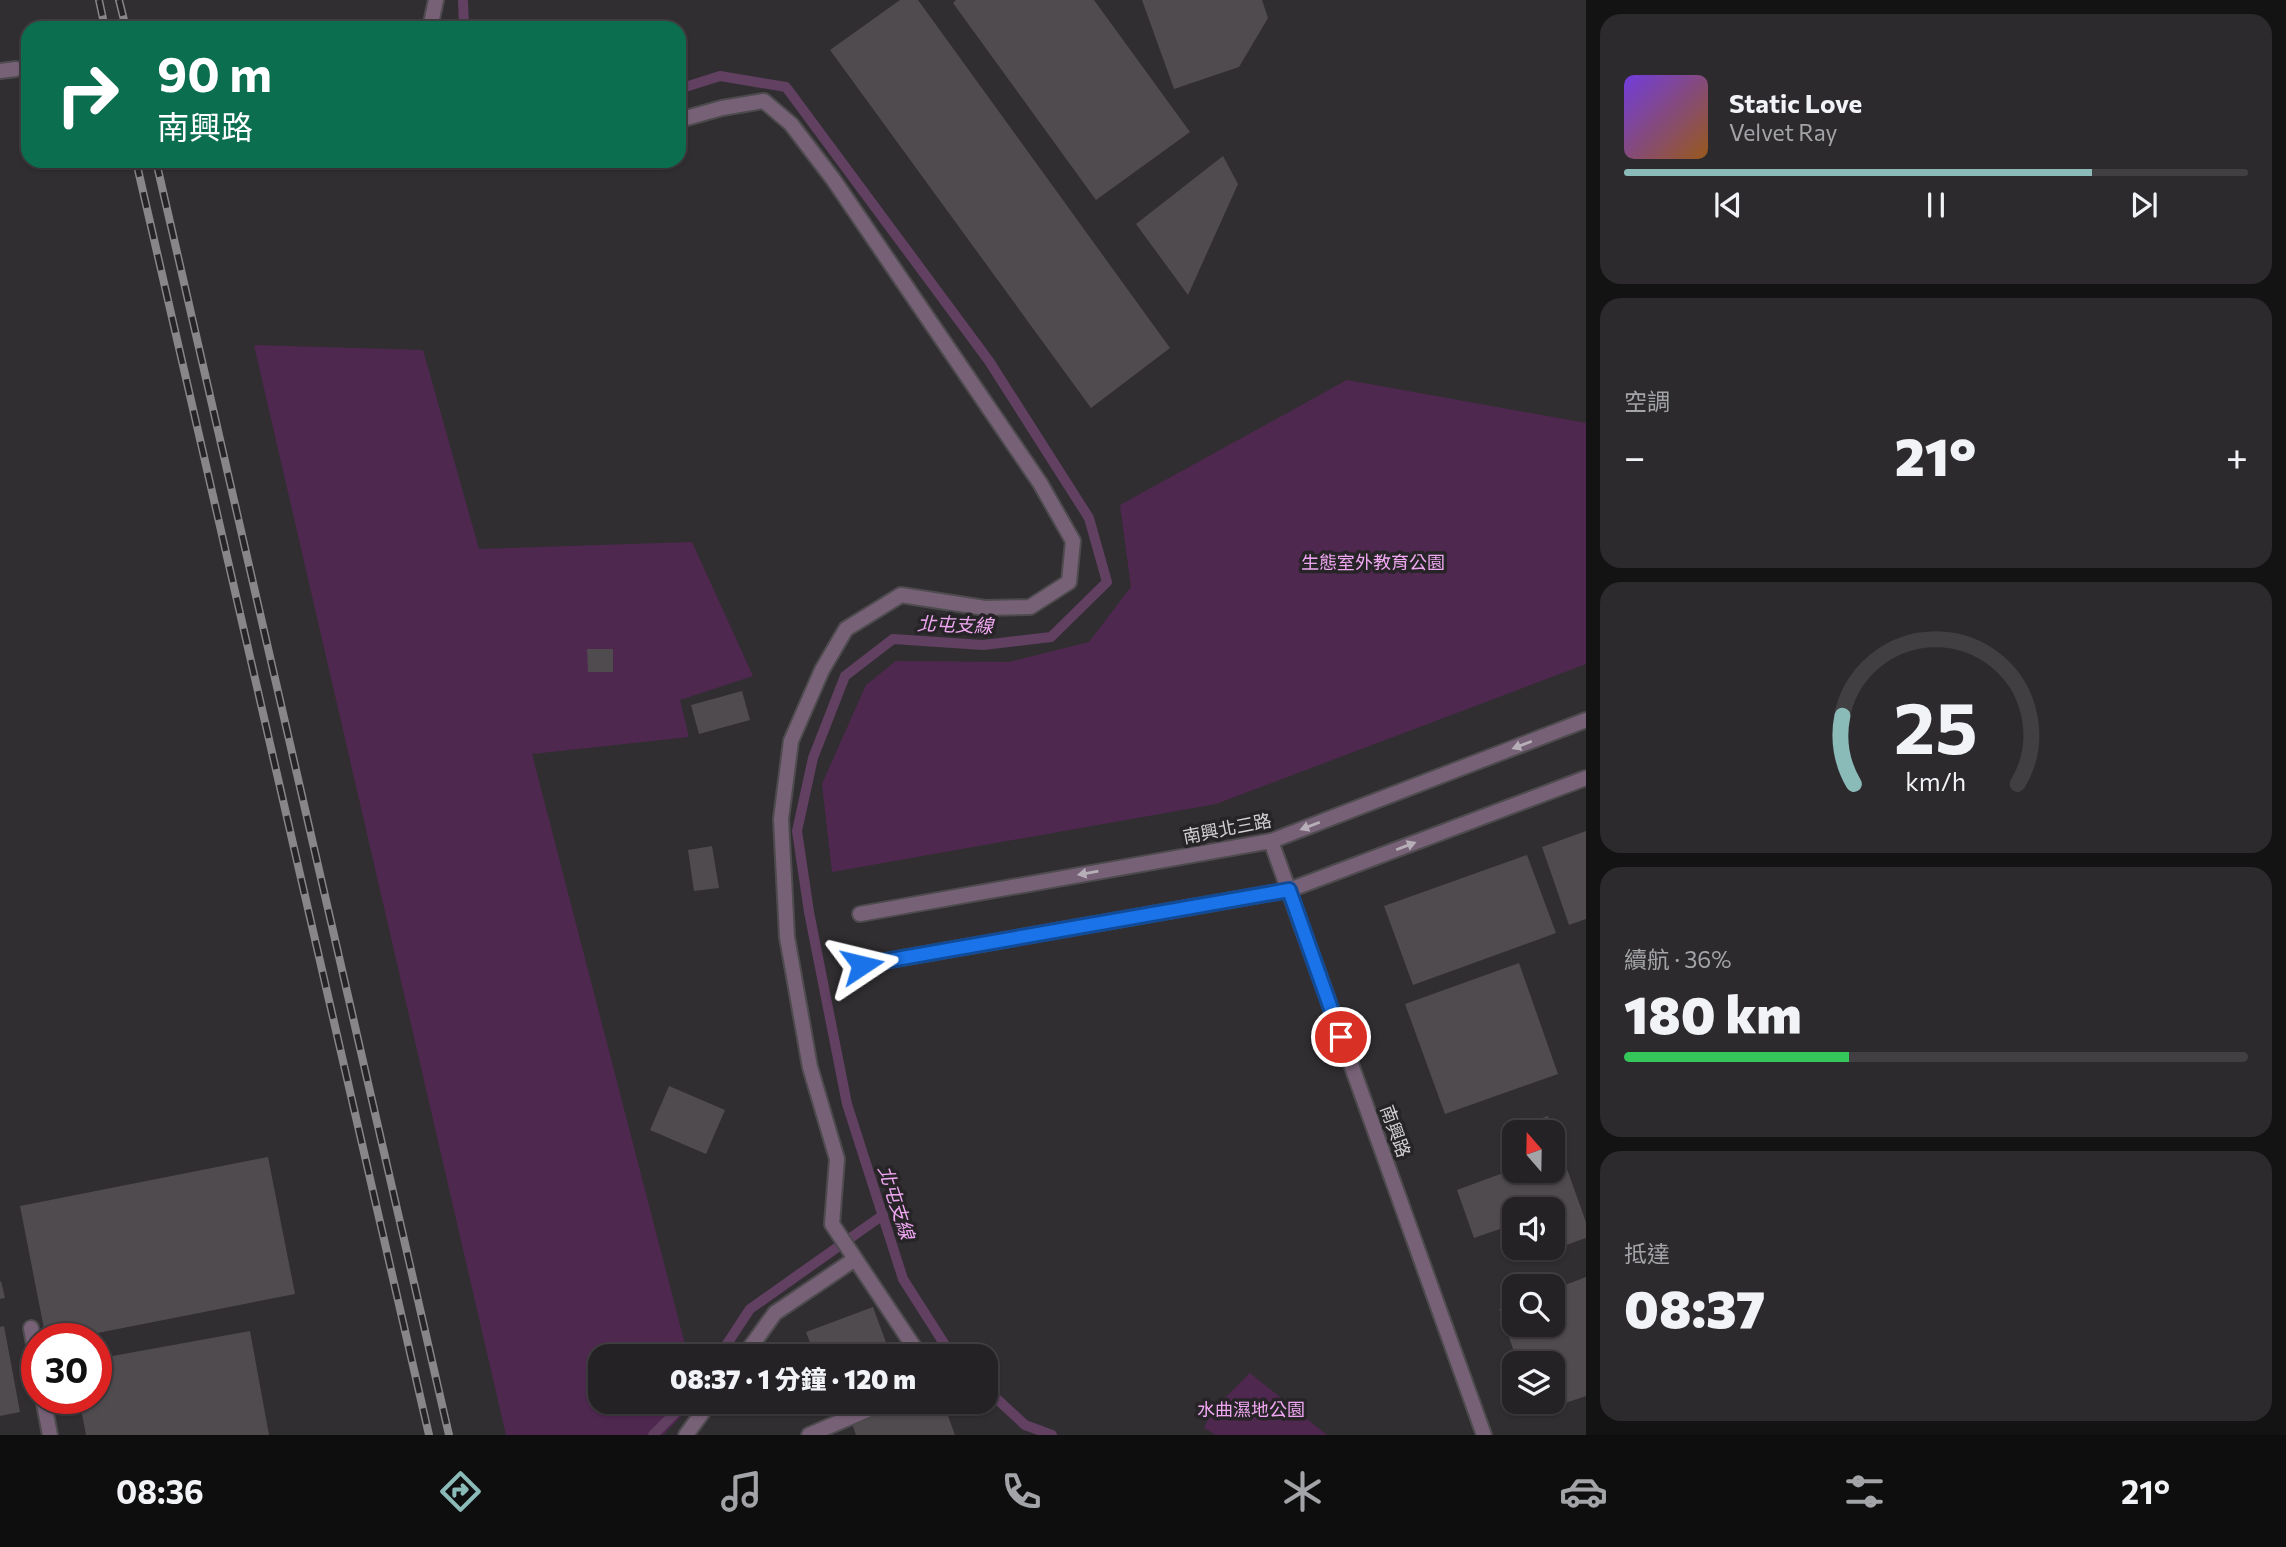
<!DOCTYPE html>
<html lang="zh-TW">
<meta charset="utf-8">
<style>
:root{--surface:#252225;--page:#2d2a2d;--text:#f1f3f6;--muted:#a3a4a7;--line:#423f42;--accent:#8bbbb9}
body{margin:0;font-family:Commissioner,"Noto Sans TC",sans-serif;background:var(--page);color:var(--text);height:100vh;display:flex;flex-direction:column;font-size:26px;white-space:nowrap}
*{box-sizing:border-box;margin:0}
p{font-size:23px;color:var(--muted)}
.icon{flex:none;width:38px;height:38px;fill:none;stroke:currentColor;stroke-width:2;stroke-linecap:round;stroke-linejoin:round}
.map{position:relative;flex:1;overflow:hidden}
.details{display:flex;flex-direction:column;gap:14px;padding:14px;background:#141314;width:700px}
.details>*{flex:none}
.guide{position:absolute;left:21px;top:21px;width:665px;height:147px;border-radius:21px;box-shadow:0 2px 5px #0004,0 0 0 2px var(--line);background:#0b6e4f;color:#fff;overflow:hidden}
.needle{width:46px;rotate:340deg}
.tools{position:absolute;left:1502px;top:1120px;display:grid;gap:14px}
.tools a{display:grid;place-items:center;width:63px;height:63px;border-radius:14px;background:var(--surface);box-shadow:0 2px 5px #0004,0 0 0 2px var(--line);font-size:35px}
.speed{position:absolute;left:21px;top:1323px;display:flex;gap:14px;font-size:35px;font-weight:700;text-align:center}
.speed>*{display:grid;place-content:center;width:91px;height:91px;border-radius:50%;background:var(--surface);box-shadow:0 2px 5px #0004,0 0 0 2px var(--line);line-height:1}
.speed .limit{border:10px solid #d22;background:#fff;color:#111}
.pin{position:absolute;display:grid;place-items:center;width:60px;height:60px;color:#fff;margin:-30px;border:4px solid #fff;border-radius:50%;box-shadow:0 2px 7px #0007}
.me{position:absolute;width:77px;margin:-38px;rotate:80deg;stroke-linejoin:round;filter:drop-shadow(0 0 5px #0008)}
.turn{display:flex;align-items:center;gap:24px;height:147px;padding:0 21px;font-size:32px}
.turn .icon{width:91px;height:91px;stroke-width:2.5}
.turn b{display:block;font-size:49px;line-height:60px}
.big{font-size:52px;font-weight:800;line-height:1.1}
.details .card{flex:1;display:flex;flex-direction:column;justify-content:center;gap:10px;min-width:0;padding:0 24px;border-radius:21px;background:var(--page)}
.details .dial{align-items:center;gap:0}
.dial svg{height:182px;overflow:visible;fill:none;stroke:var(--line);stroke-width:7;stroke-linecap:round;text-anchor:middle}
.dial text{fill:var(--text);stroke:none}
.song{display:flex;align-items:center;gap:21px}
.cover{width:84px;height:84px;border-radius:10px;background:linear-gradient(135deg,hsl(260 70% 55%),hsl(30 70% 35%))}
.played{height:7px;border-radius:4px;background:linear-gradient(90deg,var(--accent) 75%,var(--line) 75%)}
.keys{display:flex;justify-content:space-around;direction:ltr}
.heat{display:flex;justify-content:space-between;align-items:center;font-size:38px;direction:ltr}
.charge{height:10px;border-radius:5px;background:linear-gradient(90deg,#34c759 36%,var(--line) 0)}
.trip{position:absolute;left:588px;top:1344px;width:410px;height:70px;border-radius:21px;background:var(--surface);box-shadow:0 2px 5px #0004,0 0 0 2px var(--line);font-weight:800;line-height:70px;text-align:center}
.menu{display:flex;height:112px;justify-content:space-around;align-items:center;background:#0f0e0f;color:var(--muted)}
.menu .icon{width:49px;height:49px}
.menu .current{color:var(--accent)}
.menu b{font-size:32px;color:var(--text)}
main{display:flex;flex:1;min-height:0}
.map>svg:first-child{display:block}
.green{fill:#4f2850}
.lines{fill:none;stroke-linecap:round;stroke-linejoin:round}
.stream{stroke:#614062;stroke-width:10}
.building{fill:#4f4b4f}
.service-casing{stroke:#4e4b4e;stroke-width:18}
.minor-casing{stroke:#4e4b4e;stroke-width:18}
.service{stroke:#776177;stroke-width:14}
.minor{stroke:#776177;stroke-width:14}
.rail-casing{stroke:#888688;stroke-width:8}
.rail{stroke:#272427;stroke-width:5;stroke-dasharray:16;stroke-linecap:butt}
.oneway{fill:#b7afb7}
.route-casing{stroke:#114b97;stroke-width:18}
.route{stroke:#1a73e8;stroke-width:12}
.labels{text-anchor:middle;dominant-baseline:central;stroke-width:7;stroke-linejoin:round;paint-order:stroke}
.park-label{font-size:18px;fill:#efa7f1;stroke:#272427}
.street-label{font-size:18px;fill:#d2d0d2;stroke:#272427}
.water-label{font-size:19px;font-style:italic;fill:#efa7f1;stroke:#272427}
</style>
<main>
<div class="map">
<svg width="1586" height="1435" viewBox="0 0 1586 1435">
<rect width="100%" height="100%" fill="#312e31"/>
<path class="green" d="M254,345l169,5 56,199 213,-7 61,134 -73,24 9,37 -157,17 156,602h-88v46h95l-32,33h-157z
M1347,380l239,43v241l-370,140 -384,68 -10,-88 44,-99 30,-24 113,1 80,-20 42,-55 -11,-82z
M1250,1373l77,62h-111l-12,-7 8,-17z"/>
<g class="lines">
<path class="stream" d="M463,0l1,28
M679,89l41,-13 66,11 203,274 100,157 18,64 -56,55 -68,8 -90,-6 -48,37 -32,82 -16,73 12,81 38,192 56,175 49,77
M719,1356l31,-47 133,-94
M985,1388l40,37 27,10
M653,1435l33,-33"/>
</g>
<path class="building" d="M900,0h18l252,348 -79,60 -261,-358z
M956,0h138l96,132 -94,68 -143,-197z
M1142,0h120l6,18 -29,49 -65,22z
M1223,156l15,28 -50,111 -52,-71z
M587,649h26v23h-25z
M742,691l8,29 -51,14 -8,-29z
M1586,831v88l-17,6 -27,-78z
M712,846l7,42 -25,3 -6,-41z
M1527,855l29,78 -143,52 -29,-79z
M1519,963l39,111 -113,40 -40,-110z
M669,1086l56,24 -19,44 -56,-24z
M1548,1116l38,106v16l-37,13 -1,-3h4v-39h-38v15l-40,14 -17,-48 57,-21 38,2v-39h-38l-1,21 -7,-22z
M268,1157l27,137 -228,45h-21l-26,-133z
M1586,1277v119l-50,17 -4,-11h20v-39h-34l-19,-54 15,-6v22h38v-35z
M1,1281l4,17 -5,1v-17z
M873,1307l18,49h-76l-9,-24z
M4,1326l16,86 -20,4v-89z
M250,1331l19,104h-183l-7,-37h17v-39z
M831,1402h49l-43,15z
M898,1402h45l12,33h-99l-6,-17z"/>
<g class="lines">
<g class="service-casing">
<path id="service" d="M430,28l6,-28
M0,71l16,-2
M679,120l43,-12 42,-7 27,23 42,55 207,304 33,58 -4,41 -39,25 -45,1 -84,-13 -55,34 -24,41 -31,71 -10,78 6,118 23,130 27,92 -5,65 88,132
M31,1328l6,33
M744,1356l31,-43 80,-54
M43,1398l7,37
M686,1435l24,-33"/>
</g>
<g class="minor-casing">
<path id="minor" d="M1271,841l213,594
M860,914l411,-73 315,-121
M862,965l427,-75 297,-112
M809,1435l77,-33"/>
</g>
<use href="#service" class="service"/>
<use href="#minor" class="minor"/>
<g class="rail-casing">
<path id="rail" d="M99,0l6,28
M119,0l7,28
M136,161l293,1274
M156,161l293,1274"/>
</g>
<use href="#rail" class="rail"/>
</g>
<defs><path id="oneway-solid" d="M-6-.8H1V-3.2L6.5 0L1 3.2V.8H-6Z" transform="scale(1.75)"/></defs>
<g class="oneway">
<use href="#oneway-solid" transform="translate(1522 745) rotate(159)"/>
<use href="#oneway-solid" transform="translate(1310 826) rotate(159)"/>
<use href="#oneway-solid" transform="translate(1406 846) rotate(-21)"/>
<use href="#oneway-solid" transform="translate(1088 873) rotate(170)"/>
</g>
<g class="lines">
<g class="route-casing">
<path id="route" d="M862,965l427,-75 52,147"/>
</g>
<use href="#route" class="route"/>
</g>
<g class="labels">
<g class="park-label">
<text x="1373" y="562">生態室外教育公園</text>
<text x="1251" y="1409">水曲濕地公園</text>
</g>
<g class="street-label">
<text transform="translate(1227 828) rotate(-11)">南興北三路</text>
<text transform="translate(1396 1131) rotate(70)">南興路</text>
</g>
<g class="water-label">
<text transform="translate(955 624) rotate(2)">北屯支線</text>
<text transform="translate(897 1202) rotate(72)">北屯支線</text>
</g>
</g>
</svg>
<div class="tools">
<a><svg class="needle" viewBox="-14 -14 28 28"><path d="M0-13l5 13h-10z" fill="#e53935"/><path d="M0 13l5-13h-10z" fill="#a3a4a7"/></svg></a>
<a><svg class="icon" aria-label="sound" viewBox="0 0 24 24"><path d="M4 9h4l5-4v14l-5-4H4zM17 9q2 3 0 6"/></svg></a>
<a><svg class="icon" aria-label="search" viewBox="0 0 24 24"><circle cx="10" cy="10" r="6"/><path d="M15 15l6 6"/></svg></a>
<a><svg class="icon" aria-label="layers" viewBox="0 0 24 24"><path d="M12 4l9 5-9 5-9-5zM3 14l9 5 9-5"/></svg></a>
</div>
<div class="speed"><div class="limit">30</div></div>
<div class="pin" style="left:1341px;top:1037px;background:#d93025"><svg class="icon" aria-label="arrive" viewBox="0 0 24 24"><path d="M6 21V4h12l-3 4 3 4H6"/></svg></div>
<svg class="me" style="left:862px;top:965px" viewBox="-20 -20 40 40"><path d="M0-17L14 15 0 8-14 15z" fill="#1a73e8" stroke="#fff" stroke-width="4"/></svg>
<div class="trip">08:37 · 1 分鐘 · 120 m</div>
<div class="guide">
<div class="turn"><svg class="icon" aria-label="right" viewBox="0 0 24 24"><path d="M7 20v-9h11M14 6l5 5-5 5"/></svg><div><b>90 m</b>南興路</div></div>
</div>
</div>
<section class="details">
<div class="card">
<div class="song"><i class="cover"></i><div><b>Static Love</b><p>Velvet Ray</p></div></div>
<div class="played"></div>
<div class="keys"><svg class="icon" aria-label="previous" viewBox="0 0 24 24"><path d="M18 5L8 12l10 7zM5 5v14"/></svg><svg class="icon" aria-label="pause" viewBox="0 0 24 24"><path d="M8 5v14M16 5v14"/></svg><svg class="icon" aria-label="next" viewBox="0 0 24 24"><path d="M6 5l10 7-10 7zM19 5v14"/></svg></div>
</div>
<div class="card"><p>空調</p>
<div class="heat"><a>−</a><b class="big">21°</b><a>+</a></div>
</div>
<div class="card dial"><svg viewBox="0 0 100 80">
<path d="M14 69A42 42 0 1 1 86 69"/>
<path d="M14 69A42 42 0 0 1 9 39" stroke="#8bbbb9"/>
<text x="50" y="56" font-size="32" font-weight="700">25</text>
<text x="50" y="72" font-size="11">km/h</text>
</svg></div>
<div class="card"><p>續航 · 36%</p><b class="big">180 km</b><div class="charge"></div></div>
<div class="card"><p>抵達</p><b class="big">08:37</b></div>
</section>
</main>
<nav class="menu">
<b>08:36</b>
<svg class="icon current" aria-label="directions" viewBox="0 0 24 24"><path d="M12 3l9 9-9 9-9-9zM9 14v-3h6M13 9l2 2-2 2"/></svg>
<svg class="icon" aria-label="music" viewBox="0 0 24 24"><path d="M9 18V5l10-2v13"/><circle cx="6" cy="18" r="3"/><circle cx="16" cy="16" r="3"/></svg>
<svg class="icon" aria-label="phone" viewBox="0 0 24 24"><path d="M5 4h4l2 5-3 2q2 4 5 5l2-3 5 2v4C11 20 4 13 5 4z"/></svg>
<svg class="icon" aria-label="climate" viewBox="0 0 24 24"><path d="M12 3v18M4 7l16 10M4 17L20 7"/></svg>
<svg class="icon" aria-label="car" viewBox="0 0 24 24"><path d="M5 17H2v-5l4-1 3-4h7l3 4 3 1v5h-3M9 17h6M6 11h13"/><circle cx="7" cy="17" r="2"/><circle cx="17" cy="17" r="2"/></svg>
<svg class="icon" aria-label="filters" viewBox="0 0 24 24"><path d="M4 7h16M4 17h16"/><circle cx="9" cy="7" r="2"/><circle cx="15" cy="17" r="2"/></svg>
<b>21°</b>
</nav>
